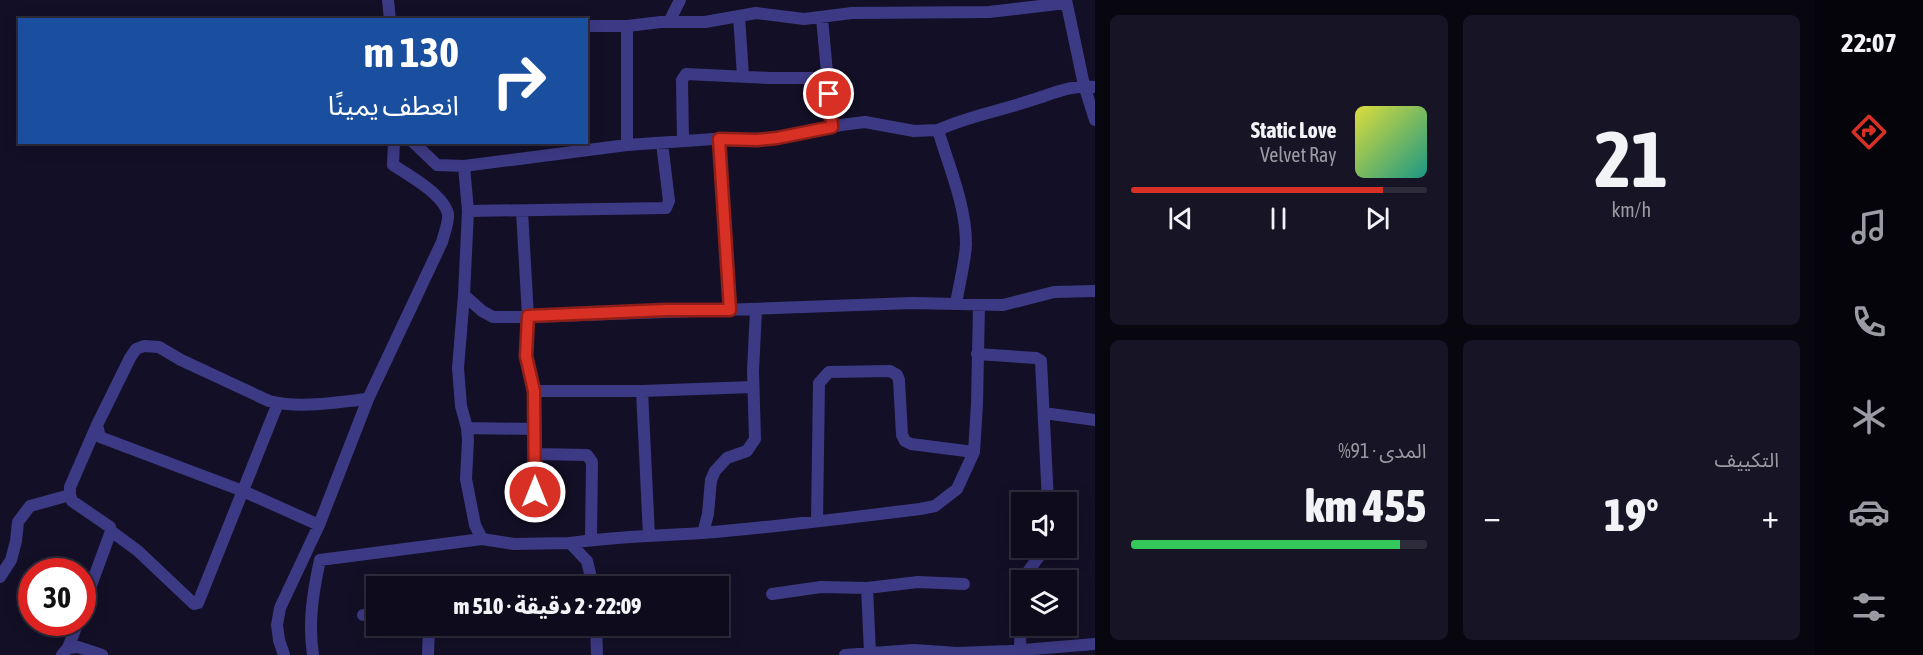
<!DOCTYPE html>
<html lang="ar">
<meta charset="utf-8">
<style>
:root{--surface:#0e0b1c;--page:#171425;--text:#f1f3f6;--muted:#9b9ba3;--line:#2e2b3b;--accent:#d93025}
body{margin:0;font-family:"Asap Condensed","Noto Sans Arabic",sans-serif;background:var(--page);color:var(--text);direction:rtl;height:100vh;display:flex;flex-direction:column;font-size:22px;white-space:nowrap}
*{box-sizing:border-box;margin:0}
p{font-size:20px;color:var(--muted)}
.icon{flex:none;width:33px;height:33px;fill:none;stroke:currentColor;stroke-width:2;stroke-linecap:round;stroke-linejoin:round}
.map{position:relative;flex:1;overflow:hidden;direction:ltr}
.drawer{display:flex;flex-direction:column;gap:15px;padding:15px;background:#08060f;width:720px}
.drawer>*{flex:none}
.banner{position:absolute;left:18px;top:18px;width:570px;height:126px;border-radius:0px;box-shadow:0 3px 15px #0003,0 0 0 2px var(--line);direction:rtl;background:#1a4fa0;color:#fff;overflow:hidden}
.buttons{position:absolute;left:1011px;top:492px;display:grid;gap:12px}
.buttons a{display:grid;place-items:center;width:66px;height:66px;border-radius:0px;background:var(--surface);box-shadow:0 3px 15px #0003,0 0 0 2px var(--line);font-size:30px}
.speed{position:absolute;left:18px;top:558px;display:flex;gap:12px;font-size:30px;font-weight:700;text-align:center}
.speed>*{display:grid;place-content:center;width:78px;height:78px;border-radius:50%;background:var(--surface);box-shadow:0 3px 15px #0003,0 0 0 2px var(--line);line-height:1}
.speed .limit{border:9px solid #d22;background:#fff;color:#111}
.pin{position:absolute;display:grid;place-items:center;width:51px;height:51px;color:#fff;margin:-26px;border:3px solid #fff;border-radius:50%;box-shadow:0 2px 6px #0007}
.me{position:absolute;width:66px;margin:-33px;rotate:0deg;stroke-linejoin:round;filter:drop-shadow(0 0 4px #0008)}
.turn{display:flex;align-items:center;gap:21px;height:126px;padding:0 30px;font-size:27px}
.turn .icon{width:78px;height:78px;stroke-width:2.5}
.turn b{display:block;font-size:42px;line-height:51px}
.big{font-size:45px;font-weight:800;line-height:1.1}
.drawer .tile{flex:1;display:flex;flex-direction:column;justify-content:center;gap:9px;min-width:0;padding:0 21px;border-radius:9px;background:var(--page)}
.drawer .dial{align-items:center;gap:0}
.dial b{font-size:78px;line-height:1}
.song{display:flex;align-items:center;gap:18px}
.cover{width:72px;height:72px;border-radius:9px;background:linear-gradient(135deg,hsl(60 70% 55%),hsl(170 70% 35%))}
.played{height:6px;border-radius:3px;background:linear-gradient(90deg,var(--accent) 85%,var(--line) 85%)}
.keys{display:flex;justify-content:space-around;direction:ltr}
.heat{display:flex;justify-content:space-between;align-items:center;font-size:33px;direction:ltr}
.charge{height:9px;border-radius:4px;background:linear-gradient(90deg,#34c759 91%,var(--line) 0)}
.drawer .tiles{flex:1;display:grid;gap:15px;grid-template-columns:repeat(2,1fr)}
.trip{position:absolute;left:366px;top:576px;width:363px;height:60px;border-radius:0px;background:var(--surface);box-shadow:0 3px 15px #0003,0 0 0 2px var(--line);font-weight:800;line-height:60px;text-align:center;direction:rtl}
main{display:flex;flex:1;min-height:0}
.dock{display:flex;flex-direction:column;width:108px;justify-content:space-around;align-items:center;background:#06040b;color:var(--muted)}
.dock .icon{width:42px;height:42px}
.dock .on{color:var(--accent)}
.dock b{font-size:27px;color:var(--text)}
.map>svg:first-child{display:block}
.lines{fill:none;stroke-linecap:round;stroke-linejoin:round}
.minor{stroke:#3d3a85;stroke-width:12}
.route-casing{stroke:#8d1f18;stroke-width:15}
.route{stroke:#d93025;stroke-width:10}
</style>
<main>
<nav class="dock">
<b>22:07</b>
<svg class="icon on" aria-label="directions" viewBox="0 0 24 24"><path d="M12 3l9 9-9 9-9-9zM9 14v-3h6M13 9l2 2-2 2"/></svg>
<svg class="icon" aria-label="music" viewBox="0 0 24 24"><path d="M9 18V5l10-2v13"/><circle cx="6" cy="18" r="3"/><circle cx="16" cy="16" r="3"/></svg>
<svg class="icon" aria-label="phone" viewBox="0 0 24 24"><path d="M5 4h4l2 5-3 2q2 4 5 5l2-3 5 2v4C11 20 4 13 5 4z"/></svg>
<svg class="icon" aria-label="climate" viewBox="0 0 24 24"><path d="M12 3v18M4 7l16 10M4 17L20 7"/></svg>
<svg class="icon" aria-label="car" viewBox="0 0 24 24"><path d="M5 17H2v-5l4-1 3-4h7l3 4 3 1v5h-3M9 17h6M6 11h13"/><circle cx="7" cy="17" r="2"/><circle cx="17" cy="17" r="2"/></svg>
<svg class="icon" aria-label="filters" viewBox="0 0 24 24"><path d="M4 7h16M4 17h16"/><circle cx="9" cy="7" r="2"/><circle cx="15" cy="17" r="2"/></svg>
</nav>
<section class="drawer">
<div class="tiles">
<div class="tile dial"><b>21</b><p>km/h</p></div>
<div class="tile">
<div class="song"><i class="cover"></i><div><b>Static Love</b><p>Velvet Ray</p></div></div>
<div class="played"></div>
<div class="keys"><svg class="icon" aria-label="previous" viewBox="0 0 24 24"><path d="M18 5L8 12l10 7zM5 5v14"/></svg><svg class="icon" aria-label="pause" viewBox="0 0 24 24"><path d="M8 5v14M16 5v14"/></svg><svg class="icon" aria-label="next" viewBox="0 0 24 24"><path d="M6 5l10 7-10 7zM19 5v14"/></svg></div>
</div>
<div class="tile"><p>التكييف</p>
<div class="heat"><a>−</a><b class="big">19°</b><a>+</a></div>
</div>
<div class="tile"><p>المدى · 91%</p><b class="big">455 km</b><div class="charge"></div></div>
</div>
</section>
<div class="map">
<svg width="1095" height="655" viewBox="0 0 1095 655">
<rect width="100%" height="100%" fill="#130f26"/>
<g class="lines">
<path class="minor" d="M388,0l2,20
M1066,0l18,85 11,35
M739,16l4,60
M822,18l10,109
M669,22l11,-22
M586,26h41l34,-4h44l51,-9 48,6 48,-6 137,-1 77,-9
M627,26v119
M938,130c30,-14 62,-19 94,-30 20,-6 41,-16 63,-13
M719,139l11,171
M683,141l-1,-61 4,-6 84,4h57
M413,142l24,23 27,1 163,-21 87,-6 43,1 20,-2 64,-13 24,-3 49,9 24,-1c11,37 28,75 28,114 -1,20 -7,40 -10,60
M464,166l4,45 -4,84
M468,211l198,-3 3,-7 -7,-58
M522,211l6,106 -2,39 8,35
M977,354l59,4 5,3 7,141
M642,391l7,145
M1044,413l51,7
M97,425l33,-67 6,-9 8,-3 15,1 22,13 88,41c32,8 67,1 99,-2
M467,428l68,1
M536,454l51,1 5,7 -1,78
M535,492l-1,-101h108l111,-4
M817,521l2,-138 10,-11 61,-1 7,4 2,5 3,55 3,6 6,3 63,8
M111,531l27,20 56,53 4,-1 80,-200
M703,533l5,-19 3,-34 4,-9 12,-13 20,-7 8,-12 -2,-68 3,-61
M570,543c44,-7 88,-7 132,-10 73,-6 146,-15 218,-24l15,-3 22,-17 17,-37 3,-48 2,-99
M0,577l11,-17 5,-19 2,-19 12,-16 40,-11
M1022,580l23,-32
M593,586l-6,-25 -17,-18 -56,1 -32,-5 -7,-14 -9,-46 2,-39 -1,-12 -6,-22 -3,-38 6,-73 18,16 11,6h35l384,-14 91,2 51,-13 41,-1
M867,588l3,65
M772,594l49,-7 46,1 51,-6 46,2
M82,610l29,-79 -1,-4 -38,-26 -2,-6v-8l27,-62 3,12 143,54 76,34
M363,615h13
M596,626l1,29
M68,648l10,-26
M1020,649l2,-66
M62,655l6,-7 10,-1 24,8
M284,655l-5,-15 -2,-15 3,-17 39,-83 49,-126 74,-157c2,-8 7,-20 6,-28 -4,-19 -39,-39 -55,-49l1,-23
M313,655c-5,-33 0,-63 7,-95l162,-21
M428,655l1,-29
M845,655l69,-5 43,3 52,-2 86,-7"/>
</g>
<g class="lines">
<g class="route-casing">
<path id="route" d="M535,492l-1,-101 -8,-35 2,-40 138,-6h64l-11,-171 38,1 20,-2 55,-11 -3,-33"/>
</g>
<use href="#route" class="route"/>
</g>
</svg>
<div class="buttons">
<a><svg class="icon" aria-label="sound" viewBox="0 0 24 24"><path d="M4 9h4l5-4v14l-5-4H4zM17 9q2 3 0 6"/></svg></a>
<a><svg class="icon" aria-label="layers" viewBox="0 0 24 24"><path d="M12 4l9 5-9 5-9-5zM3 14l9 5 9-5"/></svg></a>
</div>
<div class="speed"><div class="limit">30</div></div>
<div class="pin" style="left:829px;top:94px;background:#d93025"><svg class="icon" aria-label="arrive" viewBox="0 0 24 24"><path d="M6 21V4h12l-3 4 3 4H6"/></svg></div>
<svg class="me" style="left:535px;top:492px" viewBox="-20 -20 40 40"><circle r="17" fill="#d93025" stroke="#fff" stroke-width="3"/><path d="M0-11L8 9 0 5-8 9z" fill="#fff"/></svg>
<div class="trip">22:09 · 2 دقيقة · 510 m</div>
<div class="banner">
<div class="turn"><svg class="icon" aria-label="right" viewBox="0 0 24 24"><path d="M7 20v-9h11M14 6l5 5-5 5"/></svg><div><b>130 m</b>انعطف يمينًا</div></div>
</div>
</div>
</main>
